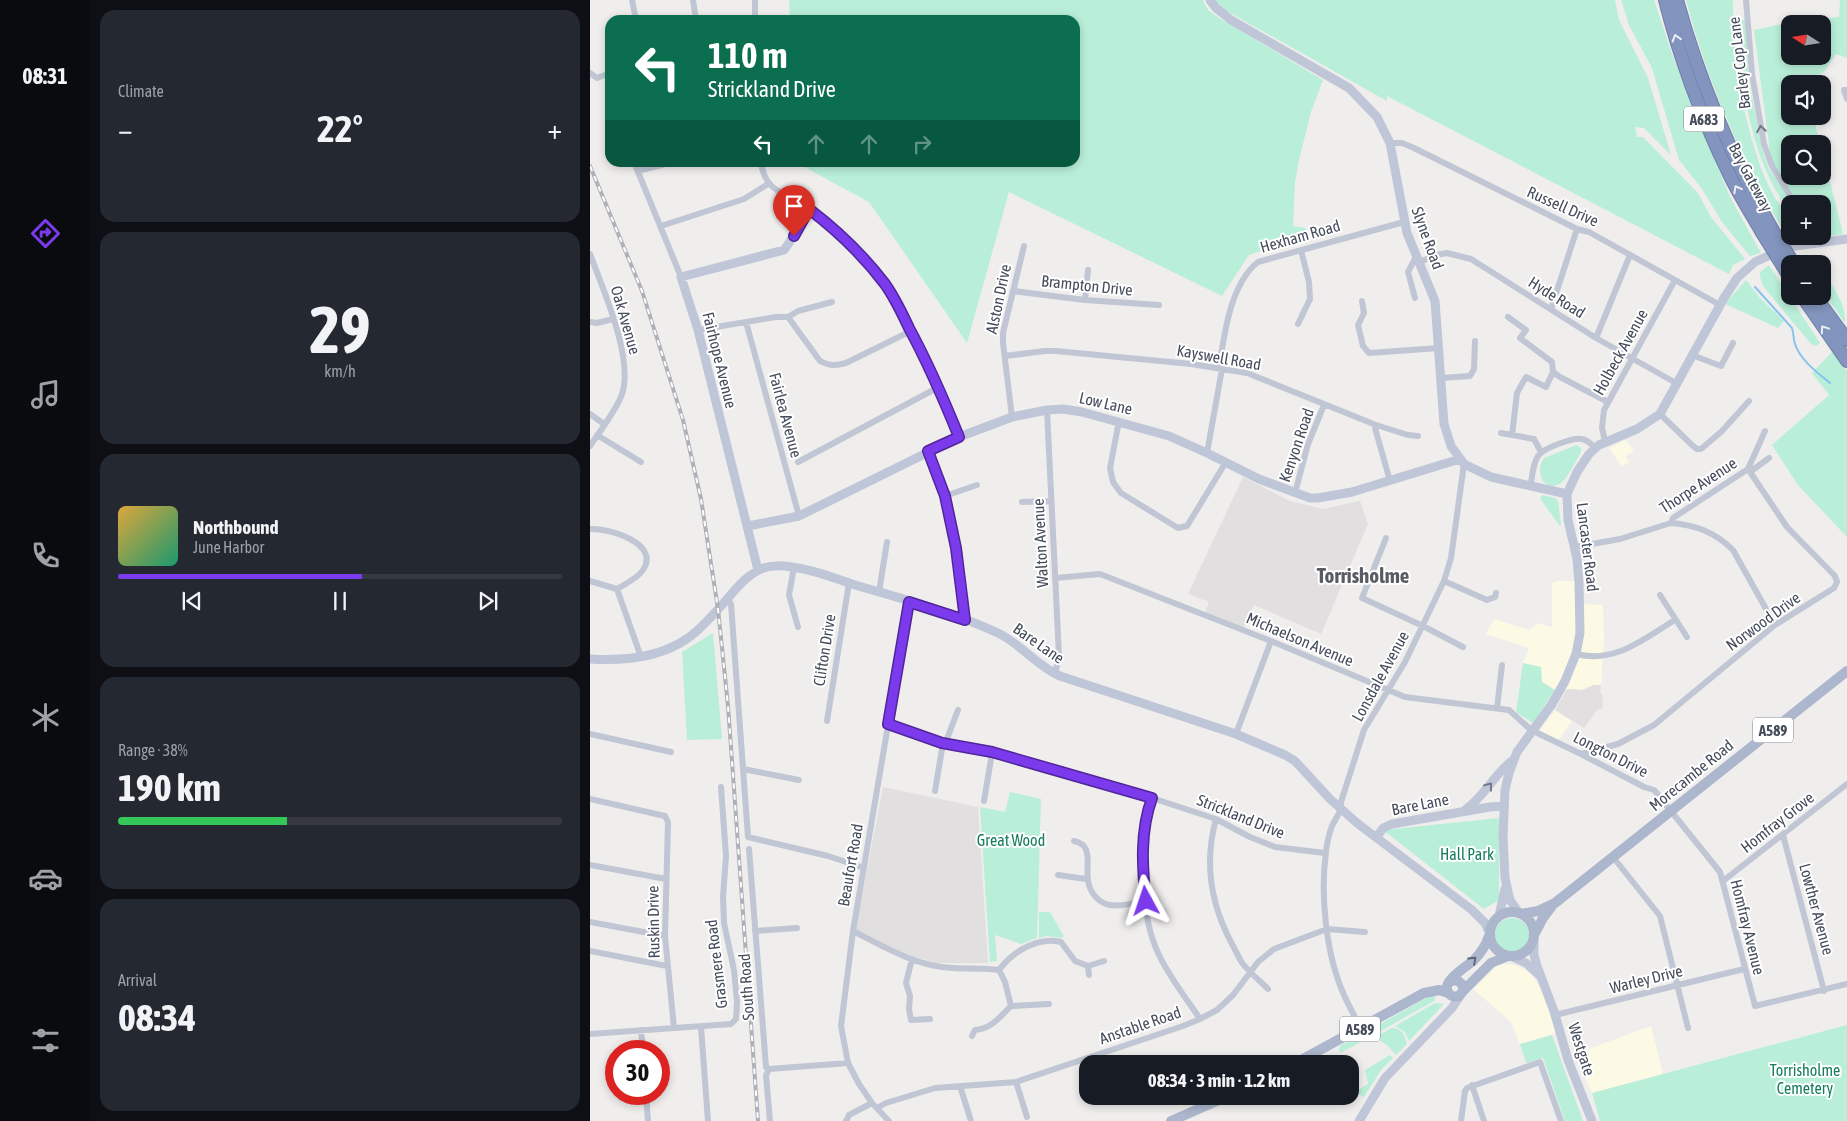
<!DOCTYPE html>
<meta charset="utf-8">
<style>
:root{--surface:#171b24;--page:#242831;--text:#f1f3f6;--muted:#9ea1a6;--line:#363941;--accent:#7c3aed}
body{margin:0;font-family:"Asap Condensed",sans-serif;background:var(--page);color:var(--text);height:100vh;display:flex;flex-direction:column;font-size:19px;white-space:nowrap}
*{box-sizing:border-box;margin:0}
p{font-size:16px;color:var(--muted)}
.icon{flex:none;width:28px;height:28px;fill:none;stroke:currentColor;stroke-width:2;stroke-linecap:round;stroke-linejoin:round}
.map{position:relative;flex:1;overflow:hidden}
.details{display:flex;flex-direction:column;gap:10px;padding:10px;background:#0d0f14;width:500px}
.details>*{flex:none}
.hud{position:absolute;left:15px;top:15px;width:475px;height:152px;border-radius:15px;box-shadow:0 2px 8px #0003;background:#0b6e4f;color:#fff;overflow:hidden}
.needle{width:32px;rotate:282deg}
.buttons{position:absolute;left:1191px;top:15px;display:grid;gap:10px}
.buttons a{display:grid;place-items:center;width:50px;height:50px;border-radius:10px;background:var(--surface);box-shadow:0 2px 8px #0003;font-size:25px}
.speed{position:absolute;left:15px;top:1040px;display:flex;gap:10px;font-size:25px;font-weight:700;text-align:center}
.speed>*{display:grid;place-content:center;width:65px;height:65px;border-radius:50%;background:var(--surface);box-shadow:0 2px 8px #0003;line-height:1}
.speed .limit{border:8px solid #d22;background:#fff;color:#111}
.pin{position:absolute;display:grid;place-items:center;width:42px;height:42px;color:#fff;margin:-51px -21px;border-radius:50% 50% 50% 0;rotate:-45deg;box-shadow:0 0 5px #0007}
.pin .icon{rotate:45deg}
.me{position:absolute;width:55px;margin:-28px;rotate:355deg;stroke-linejoin:round;filter:drop-shadow(0 0 4px #0008)}
.turn{display:flex;align-items:center;gap:18px;height:105px;padding:0 20px;font-size:22px}
.turn .icon{width:65px;height:65px;stroke-width:2.5}
.turn b{display:block;font-size:35px;line-height:42px}
.lanes{display:flex;align-items:center;height:48px;padding:0 20px;background:#0003;justify-content:center;gap:25px;direction:ltr}
.lanes .off{opacity:.35}
.big{font-size:38px;font-weight:700;line-height:1.1}
.details .widget{flex:1;display:flex;flex-direction:column;justify-content:center;gap:8px;min-width:0;padding:0 18px;border-radius:15px;background:var(--page)}
.details .dial{align-items:center;gap:0}
.dial b{font-size:65px;line-height:1}
.song{display:flex;align-items:center;gap:15px}
.cover{width:60px;height:60px;border-radius:8px;background:linear-gradient(135deg,hsl(40 70% 55%),hsl(160 70% 35%))}
.played{height:5px;border-radius:2px;background:linear-gradient(90deg,var(--accent) 55%,var(--line) 55%)}
.keys{display:flex;justify-content:space-around;direction:ltr}
.heat{display:flex;justify-content:space-between;align-items:center;font-size:28px;direction:ltr}
.charge{height:8px;border-radius:4px;background:linear-gradient(90deg,#34c759 38%,var(--line) 0)}
.trip{position:absolute;left:489px;top:1055px;width:280px;height:50px;border-radius:15px;background:var(--surface);box-shadow:0 2px 8px #0003;font-weight:700;line-height:50px;text-align:center}
main{display:flex;flex:1;min-height:0}
.menu{display:flex;flex-direction:column;width:90px;justify-content:space-around;align-items:center;background:#090b0e;color:var(--muted)}
.menu .icon{width:35px;height:35px}
.menu .selected{color:var(--accent)}
.menu b{font-size:22px;color:var(--text)}
.map>svg:first-child{display:block}
.commercial{fill:#fcfae5}
.education{fill:#e1dfdf}
.green{fill:#b9efd9;fill-rule:evenodd}
.lines{fill:none;stroke-linecap:round;stroke-linejoin:round}
.stream{stroke:#85c3ee;stroke-width:2}
.highway-casing{stroke:#6e7fa9;stroke-width:14}
.street{stroke:#c0c6d3;stroke-width:6}
.secondary{stroke:#bfc6d7;stroke-width:9}
.primary{stroke:#acb6cd;stroke-width:10}
.highway{stroke:#8394be;stroke-width:12}
.rail-casing{stroke:#afb1b8;stroke-width:4}
.rail{stroke:#fff;stroke-width:2;stroke-dasharray:5.5;stroke-linecap:butt}
.highway-bridge-casing{stroke:#6e7fa9;stroke-width:14;stroke-linecap:butt}
.highway-bridge{stroke:#8394be;stroke-width:12}
.oneway{stroke:#eceff5}
.oneway2{stroke:#707785}
.oneway3{stroke:#707786}
.oneway4{stroke:#5f6678}
.route-casing{stroke:#51269a;stroke-width:12}
.route{stroke:#7c3aed;stroke-width:9}
.labels{text-anchor:middle;dominant-baseline:central;stroke-width:4;stroke-linejoin:round;paint-order:stroke}
.shield{fill:#fff;stroke:#7d828c;stroke-width:1}
.shield-label{font-size:15px;font-weight:bold;fill:#454c5b}
.street-label{font-size:16px;fill:#454c5b;stroke:#fff}
.park-label{font-size:16px;fill:#147d5d;stroke:#fff}
.district-label{font-size:21px;font-weight:bold;fill:#595c62;stroke:#fff}
</style>
<main>
<nav class="menu">
<b>08:31</b>
<svg class="icon selected" aria-label="directions" viewBox="0 0 24 24"><path d="M12 3l9 9-9 9-9-9zM9 14v-3h6M13 9l2 2-2 2"/></svg>
<svg class="icon" aria-label="music" viewBox="0 0 24 24"><path d="M9 18V5l10-2v13"/><circle cx="6" cy="18" r="3"/><circle cx="16" cy="16" r="3"/></svg>
<svg class="icon" aria-label="phone" viewBox="0 0 24 24"><path d="M5 4h4l2 5-3 2q2 4 5 5l2-3 5 2v4C11 20 4 13 5 4z"/></svg>
<svg class="icon" aria-label="climate" viewBox="0 0 24 24"><path d="M12 3v18M4 7l16 10M4 17L20 7"/></svg>
<svg class="icon" aria-label="car" viewBox="0 0 24 24"><path d="M5 17H2v-5l4-1 3-4h7l3 4 3 1v5h-3M9 17h6M6 11h13"/><circle cx="7" cy="17" r="2"/><circle cx="17" cy="17" r="2"/></svg>
<svg class="icon" aria-label="filters" viewBox="0 0 24 24"><path d="M4 7h16M4 17h16"/><circle cx="9" cy="7" r="2"/><circle cx="15" cy="17" r="2"/></svg>
</nav>
<section class="details">
<div class="widget"><p>Climate</p>
<div class="heat"><a>−</a><b class="big">22°</b><a>+</a></div>
</div>
<div class="widget dial"><b>29</b><p>km/h</p></div>
<div class="widget">
<div class="song"><i class="cover"></i><div><b>Northbound</b><p>June Harbor</p></div></div>
<div class="played"></div>
<div class="keys"><svg class="icon" aria-label="previous" viewBox="0 0 24 24"><path d="M18 5L8 12l10 7zM5 5v14"/></svg><svg class="icon" aria-label="pause" viewBox="0 0 24 24"><path d="M8 5v14M16 5v14"/></svg><svg class="icon" aria-label="next" viewBox="0 0 24 24"><path d="M6 5l10 7-10 7zM19 5v14"/></svg></div>
</div>
<div class="widget"><p>Range · 38%</p><b class="big">190 km</b><div class="charge"></div></div>
<div class="widget"><p>Arrival</p><b class="big">08:34</b></div>
</section>
<div class="map">
<svg width="1257" height="1121" viewBox="0 0 1257 1121">
<rect width="100%" height="100%" fill="#f0eded"/>
<path class="commercial" d="M1036,440l8,11 -8,5 3,6 -7,5 -13,-19z
M968,581h22l2,23 21,1 1,36 -3,44h-7l-12,5 -15,-1 -12,1 -13,-8 -2,-15 -17,-4 6,-15 -43,-14 8,-15 35,11 9,-7 14,4v-44z
M965,710l17,11 -13,19 -19,-10z
M921,964l14,5 6,5 10,15 15,44 -36,11 -9,-22 -38,-33 25,-24z
M1061,1026l12,48 -71,19 -17,-39z"/>
<path class="education" d="M653,477l47,24 33,8 37,-8 8,23 -47,110 -67,-29 -11,24 -38,-16 4,-11 -21,-8z
M1004,685h7l-1,7 2,2 1,14 -6,2 -13,18 -29,-18 12,-21 15,1z
M293,787l95,20 10,156h-54l-37,-12 -42,-19z"/>
<path class="green" d="M199,0h414l5,10 11,8 104,62 -12,32 -12,48 -4,23 -2,43 12,2 3,7 -59,20 -27,41 -213,-104 -42,151 -98,-141 -72,-39 278,-1v-142h-285z
M625,0h400l4,20 29,58 23,77 -27,-27 -9,-1 2,10h6l55,56 13,24 34,42 -12,6 -4,9 -342,-178v5l-164,-92z
M1031,0h33l20,60 56,137 31,56 -11,3 -28,-34 -20,-33 -23,-29 -27,-92 -23,-43z
M1096,0h47c0,52 7,106 24,156 4,14 11,29 18,42 4,7 14,15 15,23 1,5 0,10 0,15h4l-5,4c-45,-75 -81,-155 -103,-240z
M1250,0h7v58l-11,-4 -12,18 -19,9v3h-15v32h23l7,28h-30v32h32l1,-23 20,81 -19,3 -2,-1v-32h-24l-27,-44 -17,-130 48,-10 37,-3zM1200,24h32v32h-32z
M1147,20h8l4,61 13,68 7,20 15,21 8,14h-2v8c-39,-50 -50,-130 -53,-192z
M1179,265l51,78 -4,3 -5,-2 -48,-58 -3,-9v-5z
M1233,271c9,15 24,33 22,52l-22,-31z
M1156,280l14,18 24,23 -6,7 -53,-24z
M1243,351l14,20v166l-49,-52 -26,-40 57,-50 -17,-22z
M987,445l4,3v4c-5,8 -13,26 -20,31 -17,11 -27,-11 -17,-25z
M953,495l12,3 3,3 3,24 -1,1 -19,-26 -1,-3z
M123,633l9,106 -35,1 -5,-88z
M933,663l18,4 1,15 13,8 -22,33 -17,-11z
M420,792l31,7 -4,139 -16,6 -26,-9 2,26 -7,1 -10,-155 25,5z
M909,818v82l-15,9 -101,-79z
M449,912h11l14,24 -2,2 -15,-2 -8,2z
M905 935a17 17 0 1 1 34 0a17 17 0 1 1-34 0Z
M846,994l-2,7 -57,32 -2,-6 53,-30z
M845,1003l9,1 -35,37 -4,-9 -10,-6z
M1257,1025v96h-247l-8,-28z
M783,1028l3,6 -36,19 -1,-4 2,-4z
M802,1028c10,0 13,7 15,16l-11,11 -9,-10 -12,-8z
M962,1035l31,86h-18l-22,-63 -17,5 -6,-19z
M800,1055l3,3 -12,12 -17,27 -8,-5 5,-4 7,-4 -3,-14z"/>
<g class="lines">
<path class="stream" d="M1165,287l37,41c2,6 1,10 3,16 5,16 23,29 35,39"/>
<g class="highway-casing">
<path id="highway" d="M1075,0c15,60 37,118 64,174 9,19 21,38 32,57
M1087,0c22,80 54,156 95,229
M1212,296l45,65
M1225,296l32,44"/>
</g>
<path class="street" d="M42,0l4,20
M103,0l3,20
M1156,0l6,74 12,70 8,22 23,38
M165,20v-20
M0,73l7,5 13,-5
M1257,90h-3l3,9
M800,143h12l12,5 163,81 12,3 131,73
M44,162l47,115
M171,162c4,32 26,30 48,47
M48,171l35,-9
M71,226l83,-27 24,-15
M0,254c13,35 44,105 32,140 -6,17 -22,37 -32,52
M830,262l16,-7 11,-2 24,6 125,79 80,45
M423,291l72,9 74,5
M825,298l-7,-26 9,-17
M495,300l3,-30
M772,301l2,12 -6,12 5,21 6,7 70,-5
M961,309l26,-80
M198,317l10,-6 34,-9
M918,317l18,13 -6,8 32,24 1,10 7,5 48,25
M0,322l7,1 16,-4
M156,322l53,194
M708,324l12,-25 -1,-17 -8,-32
M108,330l78,-13h12l32,44c9,5 15,5 26,2l65,-32
M1006,338l34,-83
M1102,355l29,11 12,-23
M415,356l40,-5h11l135,13 56,9 129,52 32,10 10,1
M629,368c5,-32 11,-84 39,-106l146,-40
M851,378l29,-2 4,-7 1,-28
M457,410l12,246 -4,18
M0,414l14,10
M1070,414l33,32 4,3h4l21,-18 27,-30
M422,417l-9,-74v-10l21,-87
M529,421l-9,47 3,14 8,11 57,35 9,-2 39,-64
M786,425l-1,3 15,53
M911,433l33,6 7,13
M7,435l44,27
M922,435l5,-42 9,-16 20,10 7,-15
M1015,441l-3,-13 2,-18 71,-130
M338,451l17,45 11,52 9,72
M617,453l15,-84
M208,462l139,-74
M1158,469l17,-38
M1160,472l19,-14
M940,487c3,-11 2,-22 8,-31 5,-8 36,-19 44,-17 6,1 9,5 13,9
M705,493l13,-49 16,-39
M355,496l32,-11
M432,502l29,-1
M1081,523c24,2 44,9 62,27l42,75
M0,529c18,-1 71,14 53,41 -5,8 -18,14 -26,19l-27,-8
M796,538l-24,60 61,28 40,21
M985,547l45,-8 51,-16 2,-5 75,-49
M204,567l-5,28 9,32
M465,578l45,-4 171,67 134,56 104,13 22,20 50,24 63,33 10,3 66,82 35,134 92,-22
M854,581l43,19 8,-3 1,-4
M27,589l24,68
M289,592l8,-50
M1070,595l27,42
M138,599l3,5 17,233 80,19 36,12
M986,654c39,10 67,-15 99,-34
M907,708l5,-43
M237,721l22,-138
M298,724l55,19 49,10 160,45 64,21 34,18 25,10 50,6
M0,734l81,18
M646,734l35,-93
M355,744l13,-34
M991,754l37,-10 36,-19 121,-100 59,-37 3,-6 -2,-6 -48,-49 -39,-58
M153,769l56,11
M345,791l8,-48
M562,798c-15,40 -12,118 7,157 11,23 27,43 41,64
M0,799l75,17 3,6 -3,114 9,92
M394,801l8,-48
M626,819c-12,43 -5,86 16,125 4,7 7,15 11,20 7,9 17,17 25,25
M1193,835l41,156
M484,841c4,1 7,2 10,5 9,12 -3,32 10,49 4,5 9,9 16,10 11,2 25,-2 36,-4
M159,849l17,218 3,2 -3,6 4,46
M1023,857l47,59 28,112
M0,865l76,14
M468,875l28,4
M1133,881l124,-97
M0,922l75,14
M165,931l42,-3
M263,931c31,16 65,36 100,37 16,1 31,0 46,2l6,12 6,24
M0,951l77,15
M322,959l-6,24 4,13 -1,13 2,11 19,-1
M498,966l1,9
M409,970c13,-18 39,-34 62,-28l14,19 13,5 16,-5
M965,1015l189,-46
M111,1027l7,94
M771,1029c-6,-12 -12,-23 -17,-34 -18,-40 -24,-100 -18,-143 1,-9 3,-18 6,-26 4,-9 10,-14 9,-24l23,-72 41,-68 39,-81 7,-23 13,-94
M51,1030l2,21
M0,1034l141,-10 5,-5 1,-17 -3,-32 -10,-47 -1,-26 3,-41 -5,-69
M382,1036l3,-6c16,-1 25,-13 36,-24l38,-2
M179,1069l79,-6
M426,1082l11,35
M882,1085l12,36
M370,1086l11,35
M56,1094l2,27
M287,1108l9,-5 49,-15 81,-6 167,-56 17,-7 17,-9 16,-15 25,-33 16,-13 53,-20 38,3
M256,1121l3,-6 23,-12
M299,1121l-17,-18 -13,-19 -11,-21 -7,-37 12,-95 56,-329
M871,1121l4,-30 2,-3 73,-26 21,59"/>
<path class="secondary" d="M620,0l6,8 15,12 118,68 28,29 13,26 17,90 28,68 9,123 7,22 13,18 27,13 76,17
M158,526l51,-10 160,-79 53,-20 35,-7 16,-1 19,3 87,24 38,17 52,26 51,19h8l34,-6 108,-33
M168,570l-60,-240 -17,-53 103,-27 5,-7 20,-34 39,32 38,45 35,65 38,86
M0,659c33,2 70,-1 98,-21 12,-8 23,-21 33,-32 11,-12 23,-29 38,-36 10,-5 22,-5 33,-3 24,3 47,13 70,20 45,13 93,26 136,46 23,11 39,33 62,43l176,58 49,21 10,6 35,38 27,24 115,87 13,13 4,9
M875,810c20,-14 29,-36 48,-50
M787,837l6,-9 9,-4 98,-17 14,-1
M929,913l-9,-13 -5,-22 -2,-42 2,-46 4,-17 8,-21 35,-48 13,-23 11,-27 4,-21 -1,-50 -2,-24 -9,-39 -1,-26 10,-22 12,-18 10,-9 38,-16 23,-15 64,-116 13,-20 18,-16 33,-15 59,-8
M909,916l6,-27
M944,936v19l3,11 17,45 14,49 24,61
M920,956l16,7 13,12
M769,1121l26,-43 67,-70 10,-15"/>
<path class="primary" d="M900 934a22 22 0 1 1 44 0a22 22 0 1 1-44 0Z
M931,914l17,-3 17,-8 292,-232
M944,935l9,-17 9,-12
M861,981l6,-1 6,5v6l-4,5c-5,1 -8,1 -11,-4 -7,-11 20,-26 26,-32 7,-7 12,-15 15,-24
M873,991l28,-28 17,-7
M704,1064l130,-71 15,-3 9,3
M581,1121l57,-25"/>
<use href="#highway" class="highway"/>
<g class="rail-casing">
<path id="rail" d="M0,166l52,125 41,129 18,79 17,110 10,97 30,415"/>
</g>
<use href="#rail" class="rail"/>
<g class="highway-bridge-casing">
<path id="highway-bridge" d="M1182,229l22,35
M1171,231l29,47"/>
</g>
<use href="#highway-bridge" class="highway-bridge"/>
</g>
<defs><path id="oneway-chevron" d="M-2-3.5L2.5 0L-2 3.5" fill="none" stroke-width="1.6" stroke-linecap="round" stroke-linejoin="round" transform="scale(1.25)"/></defs>
<g class="oneway">
<use href="#oneway-chevron" transform="translate(1086 38) rotate(-107)"/>
<use href="#oneway-chevron" transform="translate(1147 189) rotate(-119)"/>
<use href="#oneway-chevron" transform="translate(1234 329) rotate(-124)"/>
</g>
<use class="oneway2" href="#oneway-chevron" transform="translate(1171 129) rotate(-99)"/>
<use class="oneway3" href="#oneway-chevron" transform="translate(899 786) rotate(-53)"/>
<use class="oneway4" href="#oneway-chevron" transform="translate(883 960) rotate(-43)"/>
<g class="lines">
<g class="route-casing">
<path id="route" d="M204,236l15,-27c29,22 54,46 76,75 10,14 17,29 24,44 19,35 35,72 50,109l-31,14 17,45 11,52 9,72 -56,-18 -21,122 54,19 50,9 160,46c-12,33 -10,69 -6,103"/>
</g>
<use href="#route" class="route"/>
</g>
<g class="labels">
<g class="shield">
<rect x="1094" y="106.5" width="40" height="25" rx="4"/>
<rect x="1163" y="717.5" width="40" height="25" rx="4"/>
<rect x="750" y="1016.5" width="40" height="25" rx="4"/>
</g>
<g class="shield-label">
<text x="1114" y="119">A683</text>
<text x="1183" y="730">A589</text>
<text x="770" y="1029">A589</text>
</g>
<g class="street-label">
<text transform="translate(1149 63) rotate(-97)">Barley Cop Lane</text>
<text transform="translate(1161 177) rotate(62)">Bay Gateway</text>
<text transform="translate(973 206) rotate(24)">Russell Drive</text>
<text transform="translate(710 236) rotate(-16)">Hexham Road</text>
<text transform="translate(838 238) rotate(70)">Slyne Road</text>
<text transform="translate(497 285) rotate(6)">Brampton Drive</text>
<text transform="translate(967 297) rotate(32)">Hyde Road</text>
<text transform="translate(408 299) rotate(-78)">Alston Drive</text>
<text transform="translate(36 320) rotate(74)">Oak Avenue</text>
<text transform="translate(1030 352) rotate(-61)">Holbeck Avenue</text>
<text transform="translate(629 357) rotate(10)">Kayswell Road</text>
<text transform="translate(130 360) rotate(76)">Fairhope Avenue</text>
<text transform="translate(516 403) rotate(13)">Low Lane</text>
<text transform="translate(196 415) rotate(75)">Fairlea Avenue</text>
<text transform="translate(706 445) rotate(-71)">Kenyon Road</text>
<text transform="translate(1108 485) rotate(-33)">Thorpe Avenue</text>
<text transform="translate(450 543) rotate(-93)">Walton Avenue</text>
<text transform="translate(998 547) rotate(83)">Lancaster Road</text>
<text transform="translate(1173 621) rotate(-36)">Norwood Drive</text>
<text transform="translate(710 639) rotate(23)">Michaelson Avenue</text>
<text transform="translate(449 643) rotate(35)">Bare Lane</text>
<text transform="translate(234 650) rotate(-81)">Clifton Drive</text>
<text transform="translate(790 676) rotate(-61)">Lonsdale Avenue</text>
<text transform="translate(1021 754) rotate(27)">Longton Drive</text>
<text transform="translate(1101 775) rotate(-39)">Morecambe Road</text>
<text transform="translate(830 804) rotate(-11)">Bare Lane</text>
<text transform="translate(651 816) rotate(22)">Strickland Drive</text>
<text transform="translate(1187 822) rotate(-38)">Homfray Grove</text>
<text transform="translate(260 865) rotate(-80)">Beaufort Road</text>
<text transform="translate(1227 909) rotate(75)">Lowther Avenue</text>
<text transform="translate(63 922) rotate(-91)">Ruskin Drive</text>
<text transform="translate(1158 927) rotate(76)">Homfray Avenue</text>
<text transform="translate(126 964) rotate(-97)">Grasmere Road</text>
<text transform="translate(1056 979) rotate(-14)">Warley Drive</text>
<text transform="translate(156 987) rotate(-94)">South Road</text>
<text transform="translate(550 1025) rotate(-19)">Anstable Road</text>
<text transform="translate(992 1049) rotate(72)">Westgate</text>
</g>
<g class="park-label">
<text x="421" y="840">Great Wood</text>
<text x="877" y="854">Hall Park</text>
<text x="1215" y="1070">Torrisholme<tspan x="1215" dy="18">Cemetery</tspan></text>
</g>
<g class="district-label">
<text x="773" y="575">Torrisholme</text>
</g>
</g>
</svg>
<div class="buttons">
<a><svg class="needle" viewBox="-14 -14 28 28"><path d="M0-13l5 13h-10z" fill="#e53935"/><path d="M0 13l5-13h-10z" fill="#9ea1a6"/></svg></a>
<a><svg class="icon" aria-label="sound" viewBox="0 0 24 24"><path d="M4 9h4l5-4v14l-5-4H4zM17 9q2 3 0 6"/></svg></a>
<a><svg class="icon" aria-label="search" viewBox="0 0 24 24"><circle cx="10" cy="10" r="6"/><path d="M15 15l6 6"/></svg></a>
<a>+</a>
<a>−</a>
</div>
<div class="speed"><div class="limit">30</div></div>
<div class="pin" style="left:204px;top:236px;background:#d93025"><svg class="icon" aria-label="arrive" viewBox="0 0 24 24"><path d="M6 21V4h12l-3 4 3 4H6"/></svg></div>
<svg class="me" style="left:556px;top:901px" viewBox="-20 -20 40 40"><path d="M0-17L14 15 0 8-14 15z" fill="#7c3aed" stroke="#fff" stroke-width="4"/></svg>
<div class="trip">08:34 · 3 min · 1.2 km</div>
<div class="hud">
<div class="turn"><svg class="icon" aria-label="left" viewBox="0 0 24 24"><path d="M17 20v-9H6M10 6l-5 5 5 5"/></svg><div><b>110 m</b>Strickland Drive</div></div>
<div class="lanes"><svg class="icon" aria-label="left" viewBox="0 0 24 24"><path d="M17 20v-9H6M10 6l-5 5 5 5"/></svg><svg class="icon off" aria-label="ahead" viewBox="0 0 24 24"><path d="M12 20V5M6 11l6-6 6 6"/></svg><svg class="icon off" aria-label="ahead" viewBox="0 0 24 24"><path d="M12 20V5M6 11l6-6 6 6"/></svg><svg class="icon off" aria-label="right" viewBox="0 0 24 24"><path d="M7 20v-9h11M14 6l5 5-5 5"/></svg></div>
</div>
</div>
</main>
